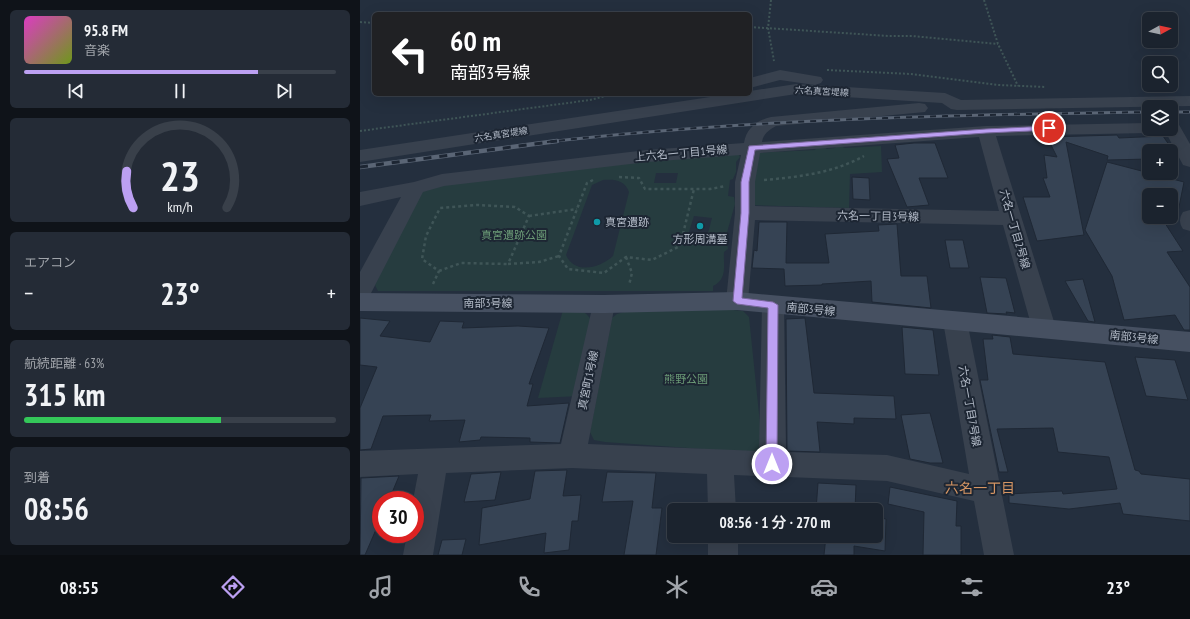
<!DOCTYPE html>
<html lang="ja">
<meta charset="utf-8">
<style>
:root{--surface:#1b232e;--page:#242b36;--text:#f1f3f6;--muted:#a0a4aa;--line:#39404a;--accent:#bca0f2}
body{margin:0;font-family:"PT Sans Narrow","Noto Sans JP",sans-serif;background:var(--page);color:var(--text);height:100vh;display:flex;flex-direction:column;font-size:15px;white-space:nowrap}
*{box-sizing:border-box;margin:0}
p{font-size:13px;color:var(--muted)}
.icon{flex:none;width:22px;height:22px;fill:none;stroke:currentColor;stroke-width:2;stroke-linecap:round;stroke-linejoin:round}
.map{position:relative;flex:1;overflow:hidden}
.drawer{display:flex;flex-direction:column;gap:10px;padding:10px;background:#0f1319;width:360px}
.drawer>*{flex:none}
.top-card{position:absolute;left:12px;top:12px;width:380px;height:84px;border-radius:6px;box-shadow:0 4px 16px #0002,0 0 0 1px var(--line);background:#202124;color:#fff;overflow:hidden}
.needle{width:26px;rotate:82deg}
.tools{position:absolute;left:782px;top:12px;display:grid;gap:8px}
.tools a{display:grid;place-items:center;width:36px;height:36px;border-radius:6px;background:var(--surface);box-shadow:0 4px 16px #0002,0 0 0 1px var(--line);font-size:20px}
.speed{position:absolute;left:12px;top:491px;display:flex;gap:8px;font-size:20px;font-weight:700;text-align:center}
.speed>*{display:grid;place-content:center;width:52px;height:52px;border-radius:50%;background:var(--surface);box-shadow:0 4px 16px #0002,0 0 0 1px var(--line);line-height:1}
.speed .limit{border:6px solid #d22;background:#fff;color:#111}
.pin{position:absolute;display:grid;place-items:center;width:34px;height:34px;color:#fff;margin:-17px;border:2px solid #fff;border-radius:50%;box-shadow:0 1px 4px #0007}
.me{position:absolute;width:44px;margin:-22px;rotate:0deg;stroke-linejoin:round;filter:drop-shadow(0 0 3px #0008)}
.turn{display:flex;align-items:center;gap:14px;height:84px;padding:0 12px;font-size:18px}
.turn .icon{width:52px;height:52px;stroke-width:2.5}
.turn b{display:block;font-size:28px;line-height:34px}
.big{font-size:30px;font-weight:600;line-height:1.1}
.drawer .widget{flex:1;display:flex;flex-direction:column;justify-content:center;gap:6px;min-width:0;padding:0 14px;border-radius:6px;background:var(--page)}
.drawer .dial{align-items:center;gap:0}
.dial svg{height:104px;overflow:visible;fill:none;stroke:var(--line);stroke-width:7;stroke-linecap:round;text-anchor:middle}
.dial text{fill:var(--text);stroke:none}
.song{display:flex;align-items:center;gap:12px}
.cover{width:48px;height:48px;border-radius:6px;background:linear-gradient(135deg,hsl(310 70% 55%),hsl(80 70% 35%))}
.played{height:4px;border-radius:2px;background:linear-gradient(90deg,var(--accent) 75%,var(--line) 75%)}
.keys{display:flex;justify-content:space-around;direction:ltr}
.heat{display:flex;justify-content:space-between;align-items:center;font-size:22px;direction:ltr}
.charge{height:6px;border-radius:3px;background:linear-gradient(90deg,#34c759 63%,var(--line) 0)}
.trip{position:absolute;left:307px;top:503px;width:216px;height:40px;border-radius:6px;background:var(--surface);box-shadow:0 4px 16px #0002,0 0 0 1px var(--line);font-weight:600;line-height:40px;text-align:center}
.menu{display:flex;height:64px;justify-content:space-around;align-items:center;background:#0b0e12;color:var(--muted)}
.menu .icon{width:28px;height:28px}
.menu .active{color:var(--accent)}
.menu b{font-size:18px;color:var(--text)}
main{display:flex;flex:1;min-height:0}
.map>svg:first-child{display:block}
.green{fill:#263c3f;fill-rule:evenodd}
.building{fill:#364354;stroke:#1f2835}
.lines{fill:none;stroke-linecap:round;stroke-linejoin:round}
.path-far1{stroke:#3f5557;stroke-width:2;stroke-dasharray:2 2;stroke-linecap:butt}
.path{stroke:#3f5557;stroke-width:2.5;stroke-dasharray:3 3;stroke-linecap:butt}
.street{fill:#38414e;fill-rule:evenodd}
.secondary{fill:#465061;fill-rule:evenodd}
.rail-far1-casing{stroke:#5a6575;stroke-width:3}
.rail-casing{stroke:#5a6575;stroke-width:4.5}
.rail-far1{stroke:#1d2633;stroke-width:2;stroke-dasharray:6;stroke-linecap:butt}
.rail{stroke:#1d2633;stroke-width:3;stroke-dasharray:8;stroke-linecap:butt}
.route{fill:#bca0f2;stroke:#7a689d}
.culture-dot{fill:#0f9aa8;stroke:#1d2633;stroke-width:1.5}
.labels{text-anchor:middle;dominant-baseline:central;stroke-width:4;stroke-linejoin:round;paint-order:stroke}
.far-street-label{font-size:9px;fill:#b4bcc9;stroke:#1d2633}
.street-label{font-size:11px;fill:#b4bcc9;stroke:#1d2633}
.poi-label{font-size:11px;fill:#b4bcc9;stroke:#1d2633;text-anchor:start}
.park-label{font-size:11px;fill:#6b9a76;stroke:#1d2633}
.near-neighbourhood-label{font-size:14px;fill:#d59563;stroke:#1d2633}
</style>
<main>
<section class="drawer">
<div class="widget">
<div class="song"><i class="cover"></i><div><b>95.8 FM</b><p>音楽</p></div></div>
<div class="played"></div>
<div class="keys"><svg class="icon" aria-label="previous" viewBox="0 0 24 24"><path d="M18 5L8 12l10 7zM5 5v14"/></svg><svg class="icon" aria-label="pause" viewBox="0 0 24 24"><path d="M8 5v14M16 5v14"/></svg><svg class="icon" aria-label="next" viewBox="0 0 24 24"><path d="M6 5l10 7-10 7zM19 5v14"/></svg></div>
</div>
<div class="widget dial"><svg viewBox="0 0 100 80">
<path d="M14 69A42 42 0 1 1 86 69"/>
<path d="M14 69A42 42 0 0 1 9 41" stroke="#bca0f2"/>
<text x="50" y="56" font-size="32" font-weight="700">23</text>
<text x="50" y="72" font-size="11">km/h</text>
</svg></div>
<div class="widget"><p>エアコン</p>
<div class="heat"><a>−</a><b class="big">23°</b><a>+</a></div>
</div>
<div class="widget"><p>航続距離 · 63%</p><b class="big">315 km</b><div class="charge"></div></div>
<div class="widget"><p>到着</p><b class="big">08:56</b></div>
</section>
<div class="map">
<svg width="830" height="555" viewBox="0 0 830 555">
<rect width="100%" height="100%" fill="#242f3e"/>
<path class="green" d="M478,145l7,3 36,-2 1,26 -32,2 -1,34 -100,-3 5,-52 61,-3 2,-3h7l3,2 8,-1z
M377,152l3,5 -4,5v10l-3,7 -3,1 -2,16 6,1 1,7 -9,32 2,13 -4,3c-1,13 4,27 -11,34v5h-335l-3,-6 45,-93c11,-2 21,-7 32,-10zM296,173h22l-2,10h-22zM243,180c11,-1 22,0 26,12l-16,64c-13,12 -38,19 -47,-1l26,-70zM334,216l18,2 -5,19 -19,-2z
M364,309l19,2 6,6 13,126 -4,10 -153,-11 -11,-2 -4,-8 22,-114 5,-4 7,-2z
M203,310c15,1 22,-2 29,12l-12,74 -42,2z"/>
<path class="building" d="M757,135l2,3 44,-2 15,22h-7v-7h-22v8l-42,1 1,-4 -42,-14 18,93 -47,6 -14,-44h27l-7,-19h4l-3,-23 13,2 -10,-20z
M554,143h21l13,35h-29l10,27 -22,2 -20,-48 12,-1 -4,-13z
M747,162l77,20 -6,30 -7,-2v-15h-22v22h12l22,34 -16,1 23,35v43h-6l-9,-15 -51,5 -12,-44 -27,-46z
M492,177l17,1 1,22 -17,-1z
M399,222h28l-1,41h43l-4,-29 54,-3 -1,-6 19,-1 4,52h26l4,32 -59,-6 -1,-21 -49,3v1l-37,1 -1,-17 -32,-1 2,-18 3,1z
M585,240h18l6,28h-19z
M620,277l26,1 9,35 -9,-1 1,2 -20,-1z
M723,279l12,43h-1l-6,-1 -23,-40z
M0,318l30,3 -10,15 50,6 10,-21 24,1 -2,6 56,-2 31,2 -20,56h4l-6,22 42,-3 -9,40 -30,-1v-4l-49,-1 -1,3 -21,2 6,-22 -36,1 2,-6 -48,1 -12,33 -11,1v-42l17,-41 -17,-2z
M445,318l9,75 80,3 2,23 -42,-1v6l-37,-2 3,30 -33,-1 -1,-132z
M542,327l31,3 6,45 -34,-1z
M632,335l18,2 3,17 92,8 30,108 4,1 2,3 49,5v42l-67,-7 -3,-11 -51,6 -60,-6v-9l53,-3 1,3 54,-5 -8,-32 -51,-5 -5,-24 -56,1 11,43h-9l-19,-92h8l-5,-41h10z
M775,357l40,3 13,40 -42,-4z
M570,413l13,50h-13l-20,-4 -9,-44z
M207,470l-4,26 18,-1 -3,26h-6l-3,29 -25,3 2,-20 -67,12 3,-37 48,-9 5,-28z
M141,472l-6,28 -31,2 7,-28z
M247,472l49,1 -4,35h10l-6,47h-32l9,-54 -31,1z
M39,476l-10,24h-8v18l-16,37h-5l1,-77z
M458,483l38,2 -1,25h-39z
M530,487l67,14 -1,25h5v29h-38l1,-43 -36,-8z
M516,517l10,2 -1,32 -31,-5v9h-30l2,-19h50z
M106,539l-4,16h-24l4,-15z"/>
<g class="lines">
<path class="path-far1" d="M411,0l-3,28 6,33
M624,0l14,44 20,42
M0,22l14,1
M390,27l139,9h23l86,8
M467,70l84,4 87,11 48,2
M0,131l230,-31 23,-6"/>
<path class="path" d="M259,177l20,1 6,11h65l16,-3
M233,180l-6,3 -28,73 9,13 36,4 22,-16 26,3 28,-14 14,-57
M404,180c35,-3 69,-7 100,-24
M169,216l48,-7
M266,257l6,16 -3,12
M79,271l22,-8 47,1
M73,284l6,-13 -17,-12 4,-23 14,-28 37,-3 38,2 14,9 -21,48 31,-2 20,-6"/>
<path class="street" d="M420,70l41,7 2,3 -2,3 -6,2 -35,-5 -30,8v-10z
M436,84l149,9 16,7 229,-4v10l-233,4 -6,-1 -9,-6 -146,-9 -436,68v-12l370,-56h20v-3z
M559,103l6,1 3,4 -3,4 -149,14c-7,4 -13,8 -14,16l224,-16 163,-3v6h8l-2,3 -6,1 -153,3 60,192 -4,7 -8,2 -8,-2 -4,-7 -29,-103 -248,-5 -7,81 -3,6 -8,3 -8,-3 -3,-6 9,-88v-31l6,-27 -94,7 -203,24 -21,6 -55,107 -8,3v-30l41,-75 -41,9v-14l54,-10 28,-8 205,-24 97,-7c2,-14 13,-23 27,-26zM619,137l20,74 -244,-5v-24l5,-29z
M811,122l7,1 12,21v23l-7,-2 -19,-36h7z
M830,210v21l-7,-2c-4,-6 -4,-11 0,-17z
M244,295l8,3 3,6 -27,140 171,7 3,-146 3,-6 8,-3 8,3 3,6 2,147 101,3 82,19 -26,-153 4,-6 8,-3 8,3 4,6 47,234h-30l-10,-54 -87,-20 -153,-6 2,35h-28l-1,-36 -135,-6 -126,5 -13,82h-30l4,-21h8v-34h-2l5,-26 -58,3v-26l201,-7 32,-140 3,-6z
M348,536h30v19h-30z"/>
<path class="secondary" d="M377,292l453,40v20l-453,-42 -133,3 -244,-2v-18l244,2z"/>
<g class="rail-far1-casing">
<path id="rail-far1" d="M811,112h19
M187,142c201,-23 401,-27 602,-30"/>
</g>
<g class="rail-casing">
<path id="rail" d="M0,167l197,-26"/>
</g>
<use href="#rail-far1" class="rail-far1"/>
<use href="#rail" class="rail"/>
</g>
<path class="route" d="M689,126l3,1v3l-66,3 -231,17 -6,32v31l-7,85 31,4 5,3 -1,159 -1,4 -4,1 -4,-1 -2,-4 2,-156 -31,-4 -4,-3 8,-88v-31l8,-36 237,-17z"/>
<g class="culture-dot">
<circle cx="237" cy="222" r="4"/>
<circle cx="340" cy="226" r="4"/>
</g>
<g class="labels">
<g class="far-street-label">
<text transform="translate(462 91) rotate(3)">六名真宮堤線</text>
<text transform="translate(141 134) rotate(-9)">六名真宮堤線</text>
</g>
<g class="street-label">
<text transform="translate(321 153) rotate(-5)">上六名一丁目1号線</text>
<text transform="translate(518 216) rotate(1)">六名一丁目3号線</text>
<text transform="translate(655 229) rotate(74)">六名一丁目2号線</text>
<text x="128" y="303">南部3号線</text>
<text transform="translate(451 309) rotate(5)">南部3号線</text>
<text transform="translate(774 337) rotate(6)">南部3号線</text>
<text transform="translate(228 380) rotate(-78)">真宮町1号線</text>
<text transform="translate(610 406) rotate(80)">六名一丁目7号線</text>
</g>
<g class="poi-label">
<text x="245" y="222">真宮遺跡</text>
<text x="340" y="239" text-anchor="middle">方形周溝墓</text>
</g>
<g class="park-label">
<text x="154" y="235">真宮遺跡公園</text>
<text x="326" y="379">熊野公園</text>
</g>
<g class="near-neighbourhood-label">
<text x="620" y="488">六名一丁目</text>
</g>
</g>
</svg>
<div class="tools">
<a><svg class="needle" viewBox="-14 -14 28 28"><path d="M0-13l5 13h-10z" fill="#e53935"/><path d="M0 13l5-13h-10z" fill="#a0a4aa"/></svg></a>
<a><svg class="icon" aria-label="search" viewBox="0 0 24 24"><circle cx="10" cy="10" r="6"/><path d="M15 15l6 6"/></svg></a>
<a><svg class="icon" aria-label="layers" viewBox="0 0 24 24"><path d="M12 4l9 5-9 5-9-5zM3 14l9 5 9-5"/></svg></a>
<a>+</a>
<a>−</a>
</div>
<div class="speed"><div class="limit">30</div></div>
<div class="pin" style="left:689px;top:128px;background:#d93025"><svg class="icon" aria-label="arrive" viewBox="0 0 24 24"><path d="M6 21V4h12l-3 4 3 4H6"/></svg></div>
<svg class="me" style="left:412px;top:464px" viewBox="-20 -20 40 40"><circle r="17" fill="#bca0f2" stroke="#fff" stroke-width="3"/><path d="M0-11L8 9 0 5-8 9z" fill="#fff"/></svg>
<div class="trip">08:56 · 1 分 · 270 m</div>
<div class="top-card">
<div class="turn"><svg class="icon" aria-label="left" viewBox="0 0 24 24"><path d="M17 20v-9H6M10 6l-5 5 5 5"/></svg><div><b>60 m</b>南部3号線</div></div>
</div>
</div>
</main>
<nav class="menu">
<b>08:55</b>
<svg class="icon active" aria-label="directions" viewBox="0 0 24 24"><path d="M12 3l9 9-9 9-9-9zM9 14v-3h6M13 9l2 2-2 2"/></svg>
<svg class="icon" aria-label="music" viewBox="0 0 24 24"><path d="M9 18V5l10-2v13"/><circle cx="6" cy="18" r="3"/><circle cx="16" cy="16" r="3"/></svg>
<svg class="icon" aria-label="phone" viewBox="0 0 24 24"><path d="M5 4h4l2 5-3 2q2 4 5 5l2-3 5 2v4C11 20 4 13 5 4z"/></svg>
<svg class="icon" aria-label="climate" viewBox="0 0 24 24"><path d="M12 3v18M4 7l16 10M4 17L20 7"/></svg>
<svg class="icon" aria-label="car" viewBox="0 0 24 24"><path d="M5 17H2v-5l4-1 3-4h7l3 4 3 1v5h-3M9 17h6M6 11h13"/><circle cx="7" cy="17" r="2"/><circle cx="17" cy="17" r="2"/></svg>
<svg class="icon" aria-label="filters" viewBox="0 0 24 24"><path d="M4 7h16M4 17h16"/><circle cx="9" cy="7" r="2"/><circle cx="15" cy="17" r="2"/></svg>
<b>23°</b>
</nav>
